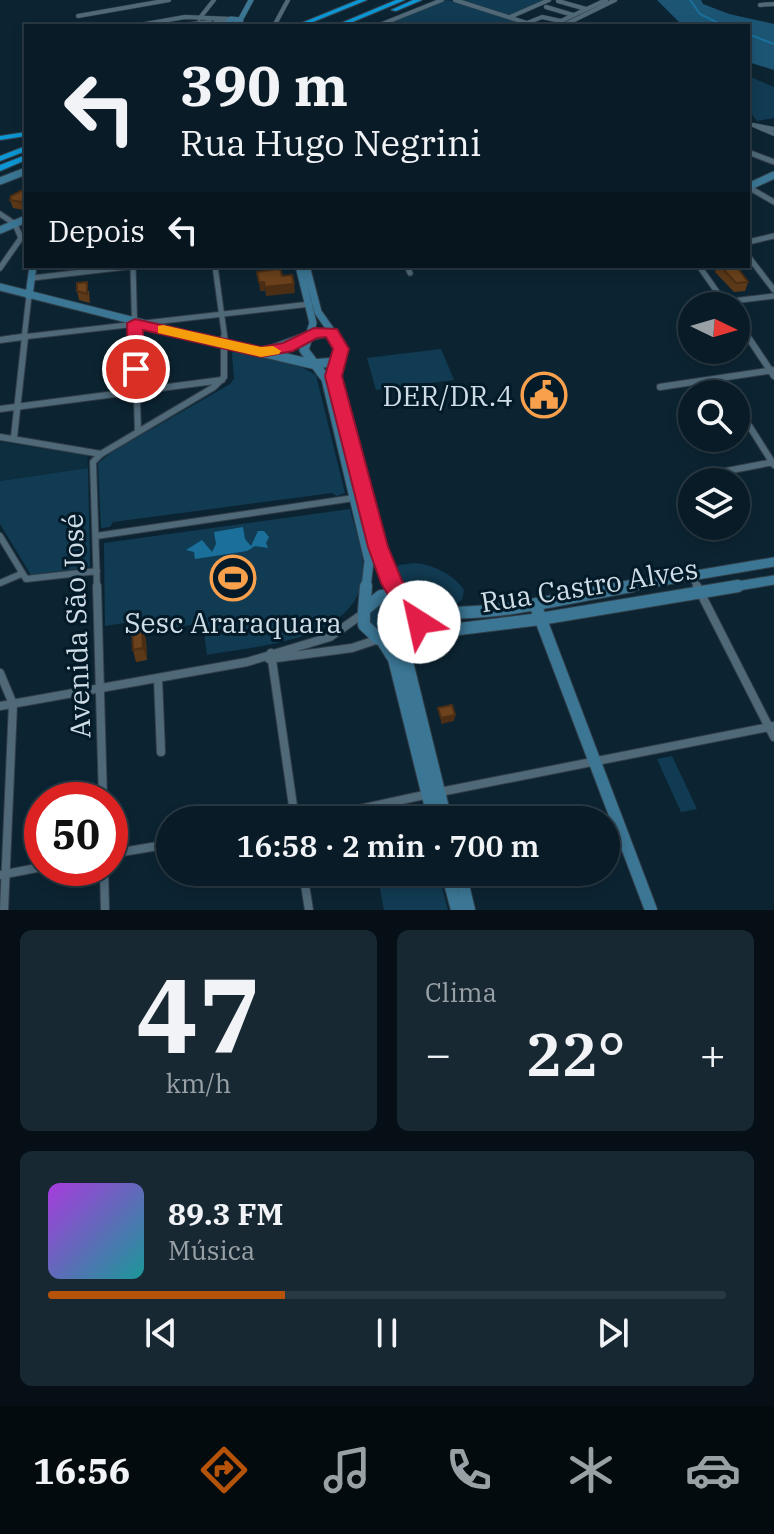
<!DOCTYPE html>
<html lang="pt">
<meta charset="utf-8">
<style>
:root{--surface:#091b26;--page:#172832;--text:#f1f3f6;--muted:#99a1a7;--line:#293943;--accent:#b45309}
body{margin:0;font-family:"IBM Plex Serif",serif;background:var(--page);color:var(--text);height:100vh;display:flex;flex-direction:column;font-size:30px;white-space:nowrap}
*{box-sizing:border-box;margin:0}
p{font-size:26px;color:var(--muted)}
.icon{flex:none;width:44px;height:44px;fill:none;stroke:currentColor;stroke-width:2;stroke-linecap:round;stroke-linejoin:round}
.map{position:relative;height:910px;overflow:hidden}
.panel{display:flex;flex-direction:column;gap:20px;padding:20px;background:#050f15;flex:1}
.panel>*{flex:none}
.top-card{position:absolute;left:24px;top:24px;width:726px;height:244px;border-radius:0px;box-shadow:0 4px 12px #0003,0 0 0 2px var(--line);background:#091b26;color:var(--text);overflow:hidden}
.needle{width:52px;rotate:95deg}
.fabs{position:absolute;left:678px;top:292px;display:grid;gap:16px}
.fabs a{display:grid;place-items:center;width:72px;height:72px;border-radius:50%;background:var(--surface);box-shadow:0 4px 12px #0003,0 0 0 2px var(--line);font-size:40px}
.speed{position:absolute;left:24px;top:782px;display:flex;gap:16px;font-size:40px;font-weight:700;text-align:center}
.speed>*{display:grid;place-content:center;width:104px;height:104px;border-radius:50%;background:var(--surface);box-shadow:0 4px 12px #0003,0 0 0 2px var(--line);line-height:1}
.speed .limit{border:12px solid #d22;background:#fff;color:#111}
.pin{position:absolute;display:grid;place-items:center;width:68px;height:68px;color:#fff;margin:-34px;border:4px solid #fff;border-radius:50%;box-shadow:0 2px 8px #0007}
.me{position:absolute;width:88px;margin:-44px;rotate:325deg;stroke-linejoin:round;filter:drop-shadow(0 0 6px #0008)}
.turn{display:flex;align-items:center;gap:28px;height:168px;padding:0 24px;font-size:36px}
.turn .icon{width:104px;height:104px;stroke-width:2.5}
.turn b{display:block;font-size:56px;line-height:68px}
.then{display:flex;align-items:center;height:76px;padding:0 24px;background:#0003;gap:16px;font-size:30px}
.big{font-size:60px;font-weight:600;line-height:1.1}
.panel .widget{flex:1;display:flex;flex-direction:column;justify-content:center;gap:12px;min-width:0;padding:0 28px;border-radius:12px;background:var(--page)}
.panel .dial{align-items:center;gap:0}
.dial b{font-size:104px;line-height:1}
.song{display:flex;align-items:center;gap:24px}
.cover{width:96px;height:96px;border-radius:12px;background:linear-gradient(135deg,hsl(280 70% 55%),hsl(180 70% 35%))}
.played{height:8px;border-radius:4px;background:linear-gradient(90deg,var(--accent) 35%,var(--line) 35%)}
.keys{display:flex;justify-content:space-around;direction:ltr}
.heat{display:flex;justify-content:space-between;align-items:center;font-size:44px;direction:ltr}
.panel .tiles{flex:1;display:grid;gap:20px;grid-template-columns:1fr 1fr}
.widget:last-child{grid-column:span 2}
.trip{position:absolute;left:156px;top:806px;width:464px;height:80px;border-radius:40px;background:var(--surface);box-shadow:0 4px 12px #0003,0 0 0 2px var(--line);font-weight:600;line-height:80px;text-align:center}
.tabs{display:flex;height:128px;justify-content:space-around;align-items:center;background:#040b0f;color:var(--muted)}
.tabs .icon{width:56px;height:56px}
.tabs .selected{color:var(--accent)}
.tabs b{font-size:36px;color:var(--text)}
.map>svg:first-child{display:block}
.built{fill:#0c2e3f}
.green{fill:#113b52}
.forest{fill:#1c5574}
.water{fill:#1a709b}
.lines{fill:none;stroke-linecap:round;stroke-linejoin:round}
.stream{stroke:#1a709b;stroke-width:2}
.street-far3-casing{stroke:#323f4a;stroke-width:5}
.street-far2-casing{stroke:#323f4a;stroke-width:7}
.street-far1-casing{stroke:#323f4a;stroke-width:8}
.street-casing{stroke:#323f4a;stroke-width:10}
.secondary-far3-casing{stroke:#323f4a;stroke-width:6}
.secondary-far2-casing{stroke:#323f4a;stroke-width:9}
.secondary-far1-casing{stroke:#323f4a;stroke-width:11}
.secondary-casing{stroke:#323f4a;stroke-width:14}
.highway-casing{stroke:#323f4a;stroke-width:2}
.street-far3{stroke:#4f6979;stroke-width:4}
.street-far2{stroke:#4f6979;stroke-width:5}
.street-far1{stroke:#4f6979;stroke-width:6}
.street{stroke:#4f6979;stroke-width:8}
.secondary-far3{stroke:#3b7694;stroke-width:5}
.secondary-far2{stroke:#3b7694;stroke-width:7}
.secondary-far1{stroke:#3b7694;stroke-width:9}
.secondary{stroke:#3b7694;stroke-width:12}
.highway{fill:#0c96d3;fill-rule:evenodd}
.wall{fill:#5c3918}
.shaded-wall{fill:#4b2e14}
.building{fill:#6b421c;stroke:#4b2e14;stroke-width:2}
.route{fill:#e11d48;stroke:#92132f;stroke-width:2}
.slow{fill:#f59e0b}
.labels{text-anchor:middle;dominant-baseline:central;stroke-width:6;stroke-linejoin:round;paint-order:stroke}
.poi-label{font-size:28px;fill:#cfdde7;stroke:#031a28;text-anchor:end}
.street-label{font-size:28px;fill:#cfdde7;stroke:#031a28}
</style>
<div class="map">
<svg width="774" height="910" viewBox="0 0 774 910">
<rect width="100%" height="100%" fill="#0c2432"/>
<path class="built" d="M0,442l87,13 1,13 -88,13z"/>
<path class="green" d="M446,0l8,1 78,25h-150z
M460,0h86l-37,15z
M748,76l26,11v31l-17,3 -9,-12z
M441,349l13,31 -78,10 -9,-32z
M234,351l66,15 16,9 29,118 -8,3 -5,-3 -219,29 -3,5 -9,1 -3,-65 14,-11 118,-68 4,-5 -2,-26z
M88,468l2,99 -59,8 -31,-51v-43z
M350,509c4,17 12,37 13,55 5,77 -103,81 -156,91l-4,-32 -32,5 -1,-12 -65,10 -1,-83z
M416,563c18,2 38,12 48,27l-2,10c-22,18 -53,-6 -70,-22l-1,-7 8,-6z
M396,600l13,8 3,7 -5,13c-15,10 -41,7 -37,-16l10,-11z
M672,756l25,53 -16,3 -24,-53z
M438,872l10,38h-64l-7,-37z"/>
<path class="forest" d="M657,0h44l2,4 26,10 45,10v46l-26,-8v-36h-65z"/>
<path class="water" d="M243,527l2,12 6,7 7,-15h6l5,6 -3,6 2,5 -13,-2 -8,5 -52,8 -1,-7 -8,-2 16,-10 10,12 4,-8 -2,-12z"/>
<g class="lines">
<path class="stream" d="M690,0l10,14 24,12
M748,34l26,10"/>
<g class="street-far3-casing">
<path id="street-far3" d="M455,0l81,26
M558,1l28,8
M760,5l14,-1
M546,7l27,8
M78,16l91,-16
M510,17l39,-17
M199,19l15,-19
M215,22l12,1
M527,23l15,-6 19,4 45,-21
M134,26l51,-9 46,2
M174,26l36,-4
M274,26l14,-26
M377,26l65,-26
M562,26l53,-26
M774,129l-21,-4 21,9"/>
</g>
<g class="street-far2-casing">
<path id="street-far2" d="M748,152l26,10
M748,187l26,15
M0,214l15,10 6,14 -21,30
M748,242l26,-6
M748,256l26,34
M133,266l2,73
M215,266l10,73
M407,266l3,7
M699,266l28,40
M32,278l103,-12
M724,302l50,-6
M736,320l13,19
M5,339l305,-35
M24,339l5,-43"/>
</g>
<g class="street-far1-casing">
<path id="street-far1" d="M135,337l3,95
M748,337l26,39
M0,340l22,-3
M719,379l10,15
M660,387l114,-17
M736,405l38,60
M0,409l222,-29
M0,437l101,17
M14,437l11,-100
M711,474l63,-12
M0,536l26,43 71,-8
M96,536l258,-38
M692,577l6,11
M0,583l21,-9
M97,588l-4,-126 8,-8 113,-67 10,-10v-40"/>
</g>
<g class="street-casing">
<path id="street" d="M97,586l6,214
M697,586l77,151
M271,653l24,167
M269,659l83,-11 27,-9
M0,673l13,31 -9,206
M158,679l3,73
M0,706l247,-44 83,-25 34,-24
M440,792l334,-66
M309,820l120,-26
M110,854l60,-10
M104,868l1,42
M303,872l6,38
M0,875l42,-8"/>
</g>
<g class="secondary-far3-casing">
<path id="secondary-far3" d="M225,26l6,-7 10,1
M237,26l14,-26"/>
</g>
<g class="secondary-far2-casing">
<path id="secondary-far2" d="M0,181l26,-10
M748,187l26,-12
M0,230l26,-11
M299,266l14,57 -5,16
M306,266l12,46 19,27
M0,287l206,52
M29,296l4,-30
M301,339l30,-7"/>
</g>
<g class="secondary-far1-casing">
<path id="secondary-far1" d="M197,337l115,27 24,-2
M308,337l-4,13 22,29 43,182 -3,27
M336,337l4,6 -6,33 50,189 11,23
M268,351l38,-14
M620,588l154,-26
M726,588l48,-8"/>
</g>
<g class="secondary-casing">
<path id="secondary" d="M394,586l11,12
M397,595l19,12 3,15c-9,16 -22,20 -40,17l-15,-14v-15l17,-14z
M535,604l116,306
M416,607c49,18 161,-12 216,-21
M364,610l2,-24
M410,635l130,-16 198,-33
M408,636l-3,18 41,166
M382,640l12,19 40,161
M447,872l10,38
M460,872l9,38"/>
</g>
<g class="highway-casing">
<path id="highway" d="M358,0h9l-64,26h-9z
M396,0h9l-62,26h-9z
M413,0h9l-26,11 -5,-1z
M26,132v4l-26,4v-4z
M26,146v5l-26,10v-5z
M26,155v5l-26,11v-6z"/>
</g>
<use href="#street-far3" class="street-far3"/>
<use href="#street-far2" class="street-far2"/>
<use href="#street-far1" class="street-far1"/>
<use href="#street" class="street"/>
<use href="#secondary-far3" class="secondary-far3"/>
<use href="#secondary-far2" class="secondary-far2"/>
<use href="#secondary-far1" class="secondary-far1"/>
<use href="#secondary" class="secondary"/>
<use href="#highway" class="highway"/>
</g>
<path class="wall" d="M26,192v16l-2,2 -11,-2 -3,-8z
M717,266h19l12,16 -3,9 -11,1 -19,-20z
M77,291h12l1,12 -11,-3z
M142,627l4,13 1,20 -11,2 -3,-12z"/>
<path class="shaded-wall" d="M26,198v10l-2,2 -3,-8z
M259,282h5l1,9h-5z
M294,284l1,9 -29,3 -1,-9z
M142,627l4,13 1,20 -4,-12z
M455,715l-1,6 -13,3v-6z"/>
<path class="building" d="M23,190l3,2v6l-5,4 -11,-2 1,-4z
M720,266h16l12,16 -12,1z
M280,269l2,7 10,-1 2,9 -29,3 -1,-5h-5l-2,-10z
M87,282v12l-10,-3v-8z
M142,627l1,21 -10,2 -1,-21z
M452,705l3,10 -14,3 -3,-10z"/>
<path class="route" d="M135,319l126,28 22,-4 31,-15 23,1 12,20 -7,27 46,171 14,34 25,26 3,15 -3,6 -8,2 -7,-2 -6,-17 -19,-18 -6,-10 -13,-36 -43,-171 8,-27 -7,-12 -9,1 -24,13 -32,6 -118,-27 1,39 -8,5 -8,-5 -1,-46z"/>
<path class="slow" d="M163,325l98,22 12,-1 8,5 -2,3 -18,3 -103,-24v-7z"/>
<defs>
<g id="civic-ring" transform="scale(2.3)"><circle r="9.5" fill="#031a28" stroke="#f9a04d" stroke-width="1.5"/><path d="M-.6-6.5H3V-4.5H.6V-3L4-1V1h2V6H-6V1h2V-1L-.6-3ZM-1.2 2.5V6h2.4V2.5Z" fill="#f9a04d"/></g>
<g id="stadium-ring" transform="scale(2.3)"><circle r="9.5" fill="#031a28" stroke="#f9a04d" stroke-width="1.5"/><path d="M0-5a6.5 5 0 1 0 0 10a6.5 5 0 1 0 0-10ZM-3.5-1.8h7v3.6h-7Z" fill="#f9a04d"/></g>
</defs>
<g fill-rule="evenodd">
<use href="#civic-ring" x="544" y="395"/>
<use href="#stadium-ring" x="233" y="578"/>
</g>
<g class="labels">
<g class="poi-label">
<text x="513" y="395">DER/DR.4</text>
<text x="233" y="622" text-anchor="middle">Sesc Araraquara</text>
</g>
<g class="street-label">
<text transform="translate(589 585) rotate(-9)">Rua Castro Alves</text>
<text transform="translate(76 626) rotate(-92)">Avenida São José</text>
</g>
</g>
</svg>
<div class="fabs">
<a><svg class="needle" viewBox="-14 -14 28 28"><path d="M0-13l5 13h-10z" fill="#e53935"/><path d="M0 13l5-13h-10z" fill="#99a1a7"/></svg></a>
<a><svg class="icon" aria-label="search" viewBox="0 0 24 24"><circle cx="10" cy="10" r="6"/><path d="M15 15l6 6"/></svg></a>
<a><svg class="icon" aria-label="layers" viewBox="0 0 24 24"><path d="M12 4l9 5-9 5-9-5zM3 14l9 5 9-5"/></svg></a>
</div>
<div class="speed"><div class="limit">50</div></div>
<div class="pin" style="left:136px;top:369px;background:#d93025"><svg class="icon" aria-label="arrive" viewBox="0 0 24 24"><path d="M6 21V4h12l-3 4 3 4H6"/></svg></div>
<svg class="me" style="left:419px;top:622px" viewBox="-20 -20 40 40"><circle r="19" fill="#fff"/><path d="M0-13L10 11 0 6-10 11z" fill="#e11d48"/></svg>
<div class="trip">16:58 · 2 min · 700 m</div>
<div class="top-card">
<div class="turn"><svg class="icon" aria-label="left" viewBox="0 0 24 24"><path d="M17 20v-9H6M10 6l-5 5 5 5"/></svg><div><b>390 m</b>Rua Hugo Negrini</div></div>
<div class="then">Depois<svg class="icon" aria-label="left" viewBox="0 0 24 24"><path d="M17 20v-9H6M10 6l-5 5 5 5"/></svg></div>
</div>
</div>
<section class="panel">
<div class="tiles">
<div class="widget dial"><b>47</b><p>km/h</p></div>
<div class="widget"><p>Clima</p>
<div class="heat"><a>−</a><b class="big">22°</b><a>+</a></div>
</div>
<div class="widget">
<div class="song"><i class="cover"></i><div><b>89.3 FM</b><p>Música</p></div></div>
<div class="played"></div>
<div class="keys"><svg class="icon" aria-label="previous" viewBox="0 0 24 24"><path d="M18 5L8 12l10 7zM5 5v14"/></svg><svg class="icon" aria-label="pause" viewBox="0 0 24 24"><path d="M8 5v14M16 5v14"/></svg><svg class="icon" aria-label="next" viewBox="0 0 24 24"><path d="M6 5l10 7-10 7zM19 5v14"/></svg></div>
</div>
</div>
</section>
<nav class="tabs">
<b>16:56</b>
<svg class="icon selected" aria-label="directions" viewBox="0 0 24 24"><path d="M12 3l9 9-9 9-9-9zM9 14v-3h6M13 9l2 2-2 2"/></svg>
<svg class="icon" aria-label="music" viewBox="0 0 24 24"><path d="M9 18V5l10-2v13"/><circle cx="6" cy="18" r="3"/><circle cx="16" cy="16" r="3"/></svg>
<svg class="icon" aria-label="phone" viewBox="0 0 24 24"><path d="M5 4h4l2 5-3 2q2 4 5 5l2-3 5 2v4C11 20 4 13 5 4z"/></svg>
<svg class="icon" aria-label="climate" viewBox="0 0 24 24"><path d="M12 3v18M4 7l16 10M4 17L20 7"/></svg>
<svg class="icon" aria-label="car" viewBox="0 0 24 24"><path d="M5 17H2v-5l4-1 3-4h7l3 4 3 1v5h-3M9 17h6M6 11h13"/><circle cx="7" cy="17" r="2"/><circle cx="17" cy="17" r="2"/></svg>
</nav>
